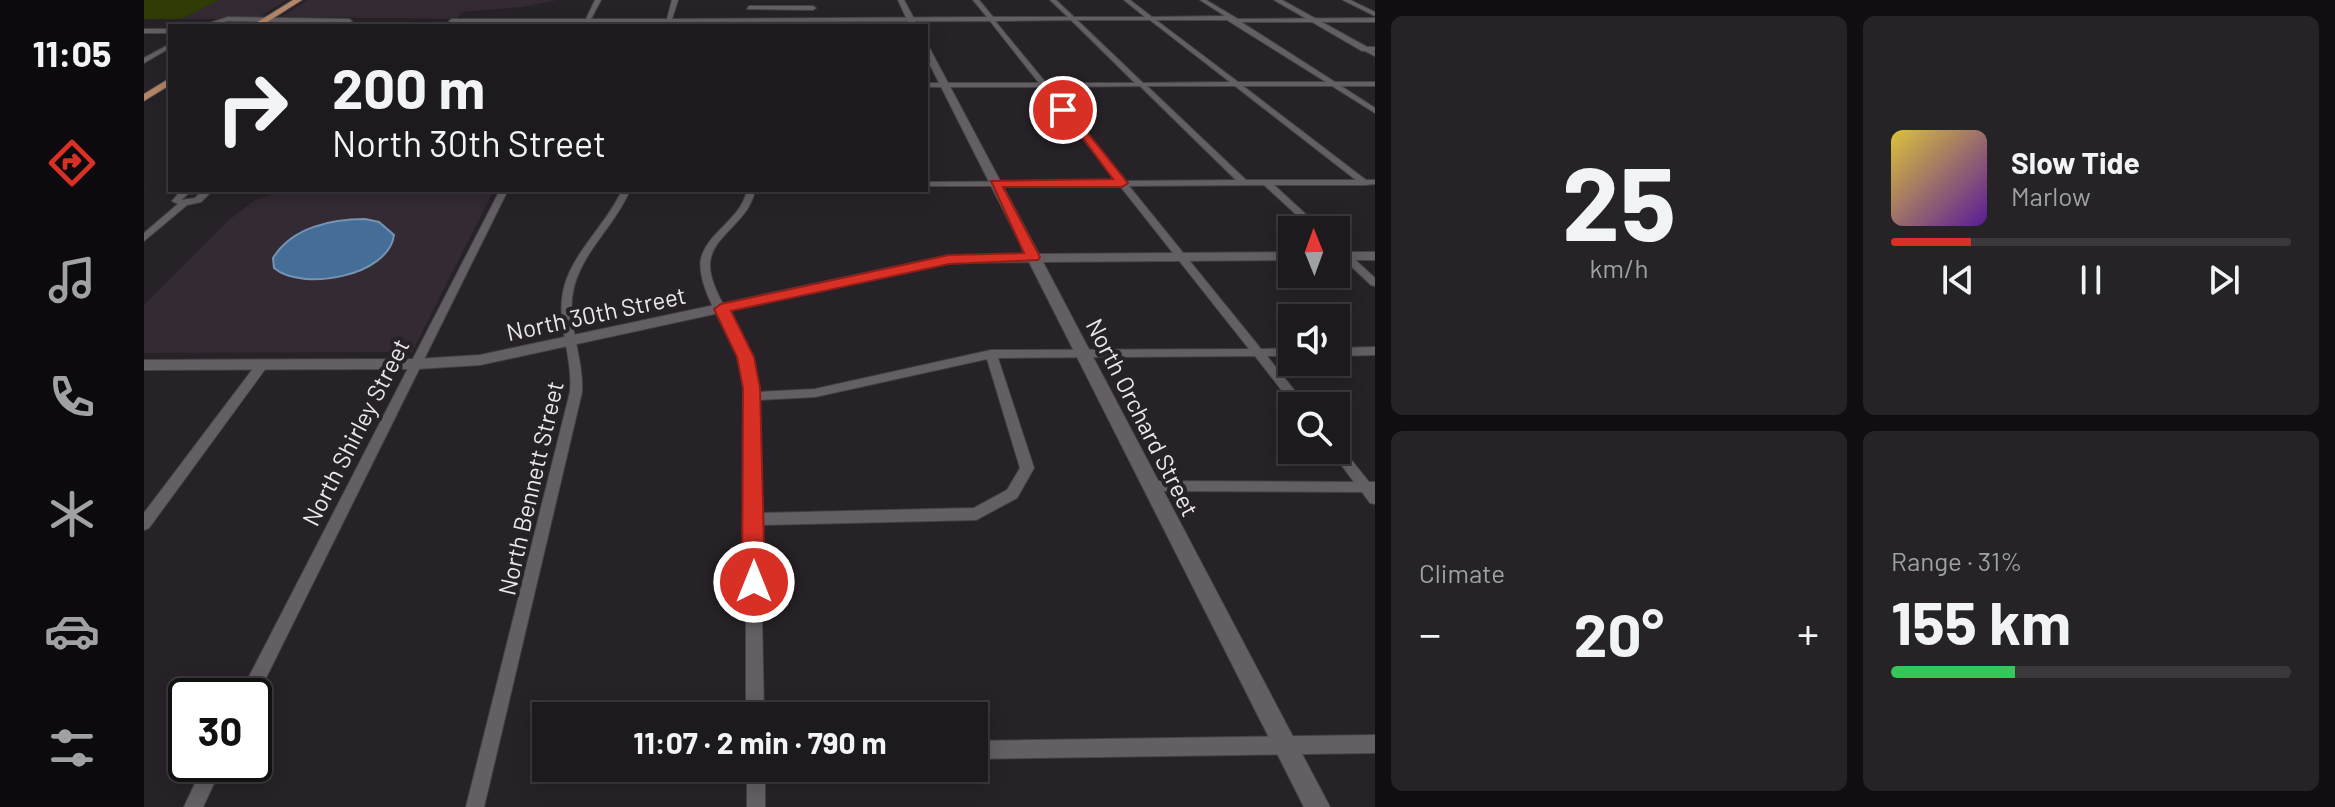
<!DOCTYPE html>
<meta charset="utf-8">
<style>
:root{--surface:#1d1a1d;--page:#252326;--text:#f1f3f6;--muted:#a0a1a4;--line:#3b383b;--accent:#d93025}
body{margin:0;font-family:Barlow,sans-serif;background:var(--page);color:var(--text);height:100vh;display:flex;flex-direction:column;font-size:30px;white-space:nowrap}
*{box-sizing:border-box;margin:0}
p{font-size:26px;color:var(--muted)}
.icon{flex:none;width:44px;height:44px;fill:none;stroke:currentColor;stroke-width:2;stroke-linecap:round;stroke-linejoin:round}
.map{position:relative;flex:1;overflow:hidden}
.details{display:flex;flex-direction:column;gap:16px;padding:16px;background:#100e10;width:960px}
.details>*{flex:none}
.guide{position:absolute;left:24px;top:24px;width:760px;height:168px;border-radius:0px;box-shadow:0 4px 20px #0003,0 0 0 2px var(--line);background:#1d1a1d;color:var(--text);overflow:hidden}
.needle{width:52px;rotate:359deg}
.fabs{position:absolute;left:1134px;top:216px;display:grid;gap:16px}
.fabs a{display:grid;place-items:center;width:72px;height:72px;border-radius:0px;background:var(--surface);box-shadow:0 4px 20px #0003,0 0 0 2px var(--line);font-size:40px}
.speed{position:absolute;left:24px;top:678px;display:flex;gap:16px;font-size:40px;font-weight:700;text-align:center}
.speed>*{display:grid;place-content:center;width:104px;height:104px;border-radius:50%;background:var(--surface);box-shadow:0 4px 20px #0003,0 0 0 2px var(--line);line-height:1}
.speed .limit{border:4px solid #111;border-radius:12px;background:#fff;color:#111}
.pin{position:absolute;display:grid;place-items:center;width:68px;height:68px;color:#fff;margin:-34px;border:4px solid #fff;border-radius:50%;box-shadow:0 2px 8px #0007}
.me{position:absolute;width:88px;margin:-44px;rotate:0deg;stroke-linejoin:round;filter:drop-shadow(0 0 6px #0008)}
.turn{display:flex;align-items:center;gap:28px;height:168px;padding:0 32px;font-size:36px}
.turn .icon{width:104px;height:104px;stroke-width:2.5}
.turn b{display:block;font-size:56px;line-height:68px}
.big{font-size:60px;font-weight:700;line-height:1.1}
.details .card{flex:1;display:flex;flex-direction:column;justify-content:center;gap:12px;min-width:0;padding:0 28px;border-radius:12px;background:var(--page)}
.details .dial{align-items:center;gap:0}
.dial b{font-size:104px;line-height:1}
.song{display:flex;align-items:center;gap:24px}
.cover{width:96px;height:96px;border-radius:12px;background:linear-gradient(135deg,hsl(50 70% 55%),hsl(270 70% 35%))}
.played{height:8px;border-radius:4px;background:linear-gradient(90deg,var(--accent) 20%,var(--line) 20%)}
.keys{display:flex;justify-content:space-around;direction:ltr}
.heat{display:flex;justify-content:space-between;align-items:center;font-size:44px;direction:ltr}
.charge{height:12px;border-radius:6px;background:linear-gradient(90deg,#34c759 31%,var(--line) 0)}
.details .tiles{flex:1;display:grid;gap:16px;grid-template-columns:repeat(2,1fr)}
.trip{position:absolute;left:388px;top:702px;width:456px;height:80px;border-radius:0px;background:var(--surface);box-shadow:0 4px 20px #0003,0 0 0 2px var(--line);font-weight:700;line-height:80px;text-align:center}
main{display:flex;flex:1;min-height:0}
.dock{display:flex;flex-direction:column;width:144px;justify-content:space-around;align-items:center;background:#0c0a0c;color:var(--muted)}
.dock .icon{width:56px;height:56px}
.dock .on{color:var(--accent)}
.dock b{font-size:36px;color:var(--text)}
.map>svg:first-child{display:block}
.built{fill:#332a34}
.green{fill:#313b05}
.water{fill:#446e98;stroke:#7693b1;stroke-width:2}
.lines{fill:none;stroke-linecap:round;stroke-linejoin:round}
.street-casing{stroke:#454145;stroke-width:2}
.secondary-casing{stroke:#454145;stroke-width:2}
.primary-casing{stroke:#454145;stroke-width:2}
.street{fill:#645f65;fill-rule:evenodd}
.secondary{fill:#645f65;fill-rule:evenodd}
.primary{fill:#b38668;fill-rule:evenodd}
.route{fill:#d93025;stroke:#8d1f18;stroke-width:2}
.labels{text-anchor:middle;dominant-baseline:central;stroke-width:8;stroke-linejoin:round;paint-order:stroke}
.street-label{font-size:24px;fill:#ece8ec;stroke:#272227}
</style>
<main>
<nav class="dock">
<b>11:05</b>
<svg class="icon on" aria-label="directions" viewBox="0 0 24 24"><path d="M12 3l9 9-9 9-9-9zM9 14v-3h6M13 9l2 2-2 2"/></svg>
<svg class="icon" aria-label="music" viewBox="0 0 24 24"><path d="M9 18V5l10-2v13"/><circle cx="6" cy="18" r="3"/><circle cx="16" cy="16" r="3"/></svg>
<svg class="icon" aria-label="phone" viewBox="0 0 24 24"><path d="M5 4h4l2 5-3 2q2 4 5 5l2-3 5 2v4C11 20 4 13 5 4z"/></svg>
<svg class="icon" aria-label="climate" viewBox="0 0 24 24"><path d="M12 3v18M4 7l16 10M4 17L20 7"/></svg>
<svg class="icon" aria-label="car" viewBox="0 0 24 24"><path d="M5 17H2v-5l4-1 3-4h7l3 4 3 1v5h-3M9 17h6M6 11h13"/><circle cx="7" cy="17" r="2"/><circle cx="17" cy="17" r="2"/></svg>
<svg class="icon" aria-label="filters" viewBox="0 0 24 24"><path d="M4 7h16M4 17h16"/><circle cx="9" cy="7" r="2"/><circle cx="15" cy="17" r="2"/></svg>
</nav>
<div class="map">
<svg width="1231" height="807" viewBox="0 0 1231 807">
<rect width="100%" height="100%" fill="#272227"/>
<path class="built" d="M75,0h67l-29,19h-76z
M164,0h249l-35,7 -60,5 -5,7 -176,-2z
M141,190h209l-82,162 -268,1v-48l86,-86 25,-19z"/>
<path class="green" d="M0,0h75l-38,19h-37z"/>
<path class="water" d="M221,219l14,3 15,13c-5,41 -92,57 -120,33l-1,-10c19,-31 59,-39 92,-39z"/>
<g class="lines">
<g class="street-casing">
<path id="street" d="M451,0h6l-10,19h76l5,-19h6l-6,19 315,-2 -14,-17h6l14,17h75l-18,-17h6l18,17h71l-21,-17h6l22,17 73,-1 -25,-16h6l32,19 137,-1v4h-134l94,60h40v4h-34l34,22v5l-43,-27h-89l123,94h9v4l-10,1h-91l49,45h-10l-49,-45 -135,1 132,163 31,-1v8h-25l40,50h-13l-39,-50 -257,2 36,110 -17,30 -41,22 -216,5 4,191h-18v-328c-3,-12 -6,-24 -10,-35 -11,-25 -43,-73 -34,-98 10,-26 39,-36 45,-65h8c-6,33 -43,45 -45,73 -1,16 9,33 16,47 13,26 29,52 32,82l57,-3 176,-39 258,-1 -129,-163h-194v-4l190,-1 -74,-94h-116v-4h113l-49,-62 -319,1 -1,4h-6l2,-4h-76l-2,4h-6l2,-4 -132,1 -3,-2 3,-2h134zM927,20l64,63h-89l-51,-62zM933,20h73l80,62 -87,1zM1012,20h71l99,62h-88zM996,86l96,94 -111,1 -76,-94zM1003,86h88l121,94h-110zM843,359l33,109 -13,22 -33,18 -214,5 -2,-113 57,-3z
M1199,0h7l25,12v4z
M605,6h64l3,2 -3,2 -66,-1z
M84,17l121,2 3,2 -3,2 -121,-2 -19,5h-9z
M0,29h26v4h-26z
M26,44v4l-26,15v-5z
M1219,48l12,4v4l-12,-6z
M40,190h22l4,3 -9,9 -14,3 -43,36v-8l34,-29 -6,-3 7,-8zM54,193h2l-5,5 -14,2 7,-6z
M356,190h8l-254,512v-6h-15z
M478,190h8c-14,34 -47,61 -56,97 -9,34 10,70 8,105l-98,415h-18l104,-415c3,-32 -11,-62 -8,-93 4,-42 44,-72 60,-109z
M1192,244l3,1 36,33v8l-4,-1 -35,-33z
M1231,347v8l-39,1v-8z
M118,361l6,4 -2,3 -117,160 -5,2v-17l114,-151z
M1192,445l5,2 28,35h6v22l-5,-1 -8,-11 -210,-1 -5,-1 -2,-4 2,-4 5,-1 202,1 -24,-32h6z
M1231,735v18l-401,6v-18z
M60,764h19l-20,43h-19z
M603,768h18v39h-18z"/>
</g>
<g class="secondary-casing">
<path id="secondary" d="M754,0h6l14,26h-8z
M1130,0h8l85,47h8v4h-13z
M782,47l4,2 109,205 253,-2v8l-249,2 287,545h-26l-275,-545 -80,1 -469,102 -63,4 -273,1v-10l273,-1 63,-4 469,-100h77l-100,-198z
M1192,252h39v8h-39z"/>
</g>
<g class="primary-casing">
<path id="primary" d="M149,0h9l-41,26h-10z
M26,78v7l-26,16v-7z"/>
</g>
<use href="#street" class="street"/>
<use href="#secondary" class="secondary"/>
<use href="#primary" class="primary"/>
</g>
<path class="route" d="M916,107h7l61,76 -6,4h-119l37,70 -2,3 -89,4 -218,47 23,46 6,31 5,194 -3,8 -8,3 -8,-3 -4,-8 1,-194 -6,-31 -23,-48 7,-5 228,-49 75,-2 -33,-72 122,-2z"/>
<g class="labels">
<g class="street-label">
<text transform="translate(452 313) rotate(-12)">North 30th Street</text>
<text transform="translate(999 417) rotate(63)">North Orchard Street</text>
<text transform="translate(211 432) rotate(-63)">North Shirley Street</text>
<text transform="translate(386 488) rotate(-77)">North Bennett Street</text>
</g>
</g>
</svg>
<div class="fabs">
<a><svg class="needle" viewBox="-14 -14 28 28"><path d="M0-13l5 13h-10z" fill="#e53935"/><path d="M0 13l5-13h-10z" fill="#a0a1a4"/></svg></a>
<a><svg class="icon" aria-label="sound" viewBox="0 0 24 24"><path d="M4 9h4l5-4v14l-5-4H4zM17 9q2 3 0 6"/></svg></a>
<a><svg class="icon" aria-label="search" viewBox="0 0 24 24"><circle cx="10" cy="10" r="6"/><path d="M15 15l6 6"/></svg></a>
</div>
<div class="speed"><div class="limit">30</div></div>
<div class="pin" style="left:919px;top:110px;background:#d93025"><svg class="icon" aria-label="arrive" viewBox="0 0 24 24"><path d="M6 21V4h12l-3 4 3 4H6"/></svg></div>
<svg class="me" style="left:610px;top:582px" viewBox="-20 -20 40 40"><circle r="17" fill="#d93025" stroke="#fff" stroke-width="3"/><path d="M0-11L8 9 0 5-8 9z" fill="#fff"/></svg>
<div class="trip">11:07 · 2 min · 790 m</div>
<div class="guide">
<div class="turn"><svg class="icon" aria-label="right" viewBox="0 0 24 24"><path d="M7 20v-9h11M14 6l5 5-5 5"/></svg><div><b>200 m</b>North 30th Street</div></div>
</div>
</div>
<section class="details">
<div class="tiles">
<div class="card dial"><b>25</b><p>km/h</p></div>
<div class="card">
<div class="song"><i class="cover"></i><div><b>Slow Tide</b><p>Marlow</p></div></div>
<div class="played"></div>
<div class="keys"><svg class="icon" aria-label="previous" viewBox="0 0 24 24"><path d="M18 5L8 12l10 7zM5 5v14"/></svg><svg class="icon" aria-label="pause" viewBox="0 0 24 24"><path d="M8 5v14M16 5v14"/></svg><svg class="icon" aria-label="next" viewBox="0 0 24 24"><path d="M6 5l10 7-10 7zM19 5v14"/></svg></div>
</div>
<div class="card"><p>Climate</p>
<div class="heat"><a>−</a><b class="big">20°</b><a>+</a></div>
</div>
<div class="card"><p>Range · 31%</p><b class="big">155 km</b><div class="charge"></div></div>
</div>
</section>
</main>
